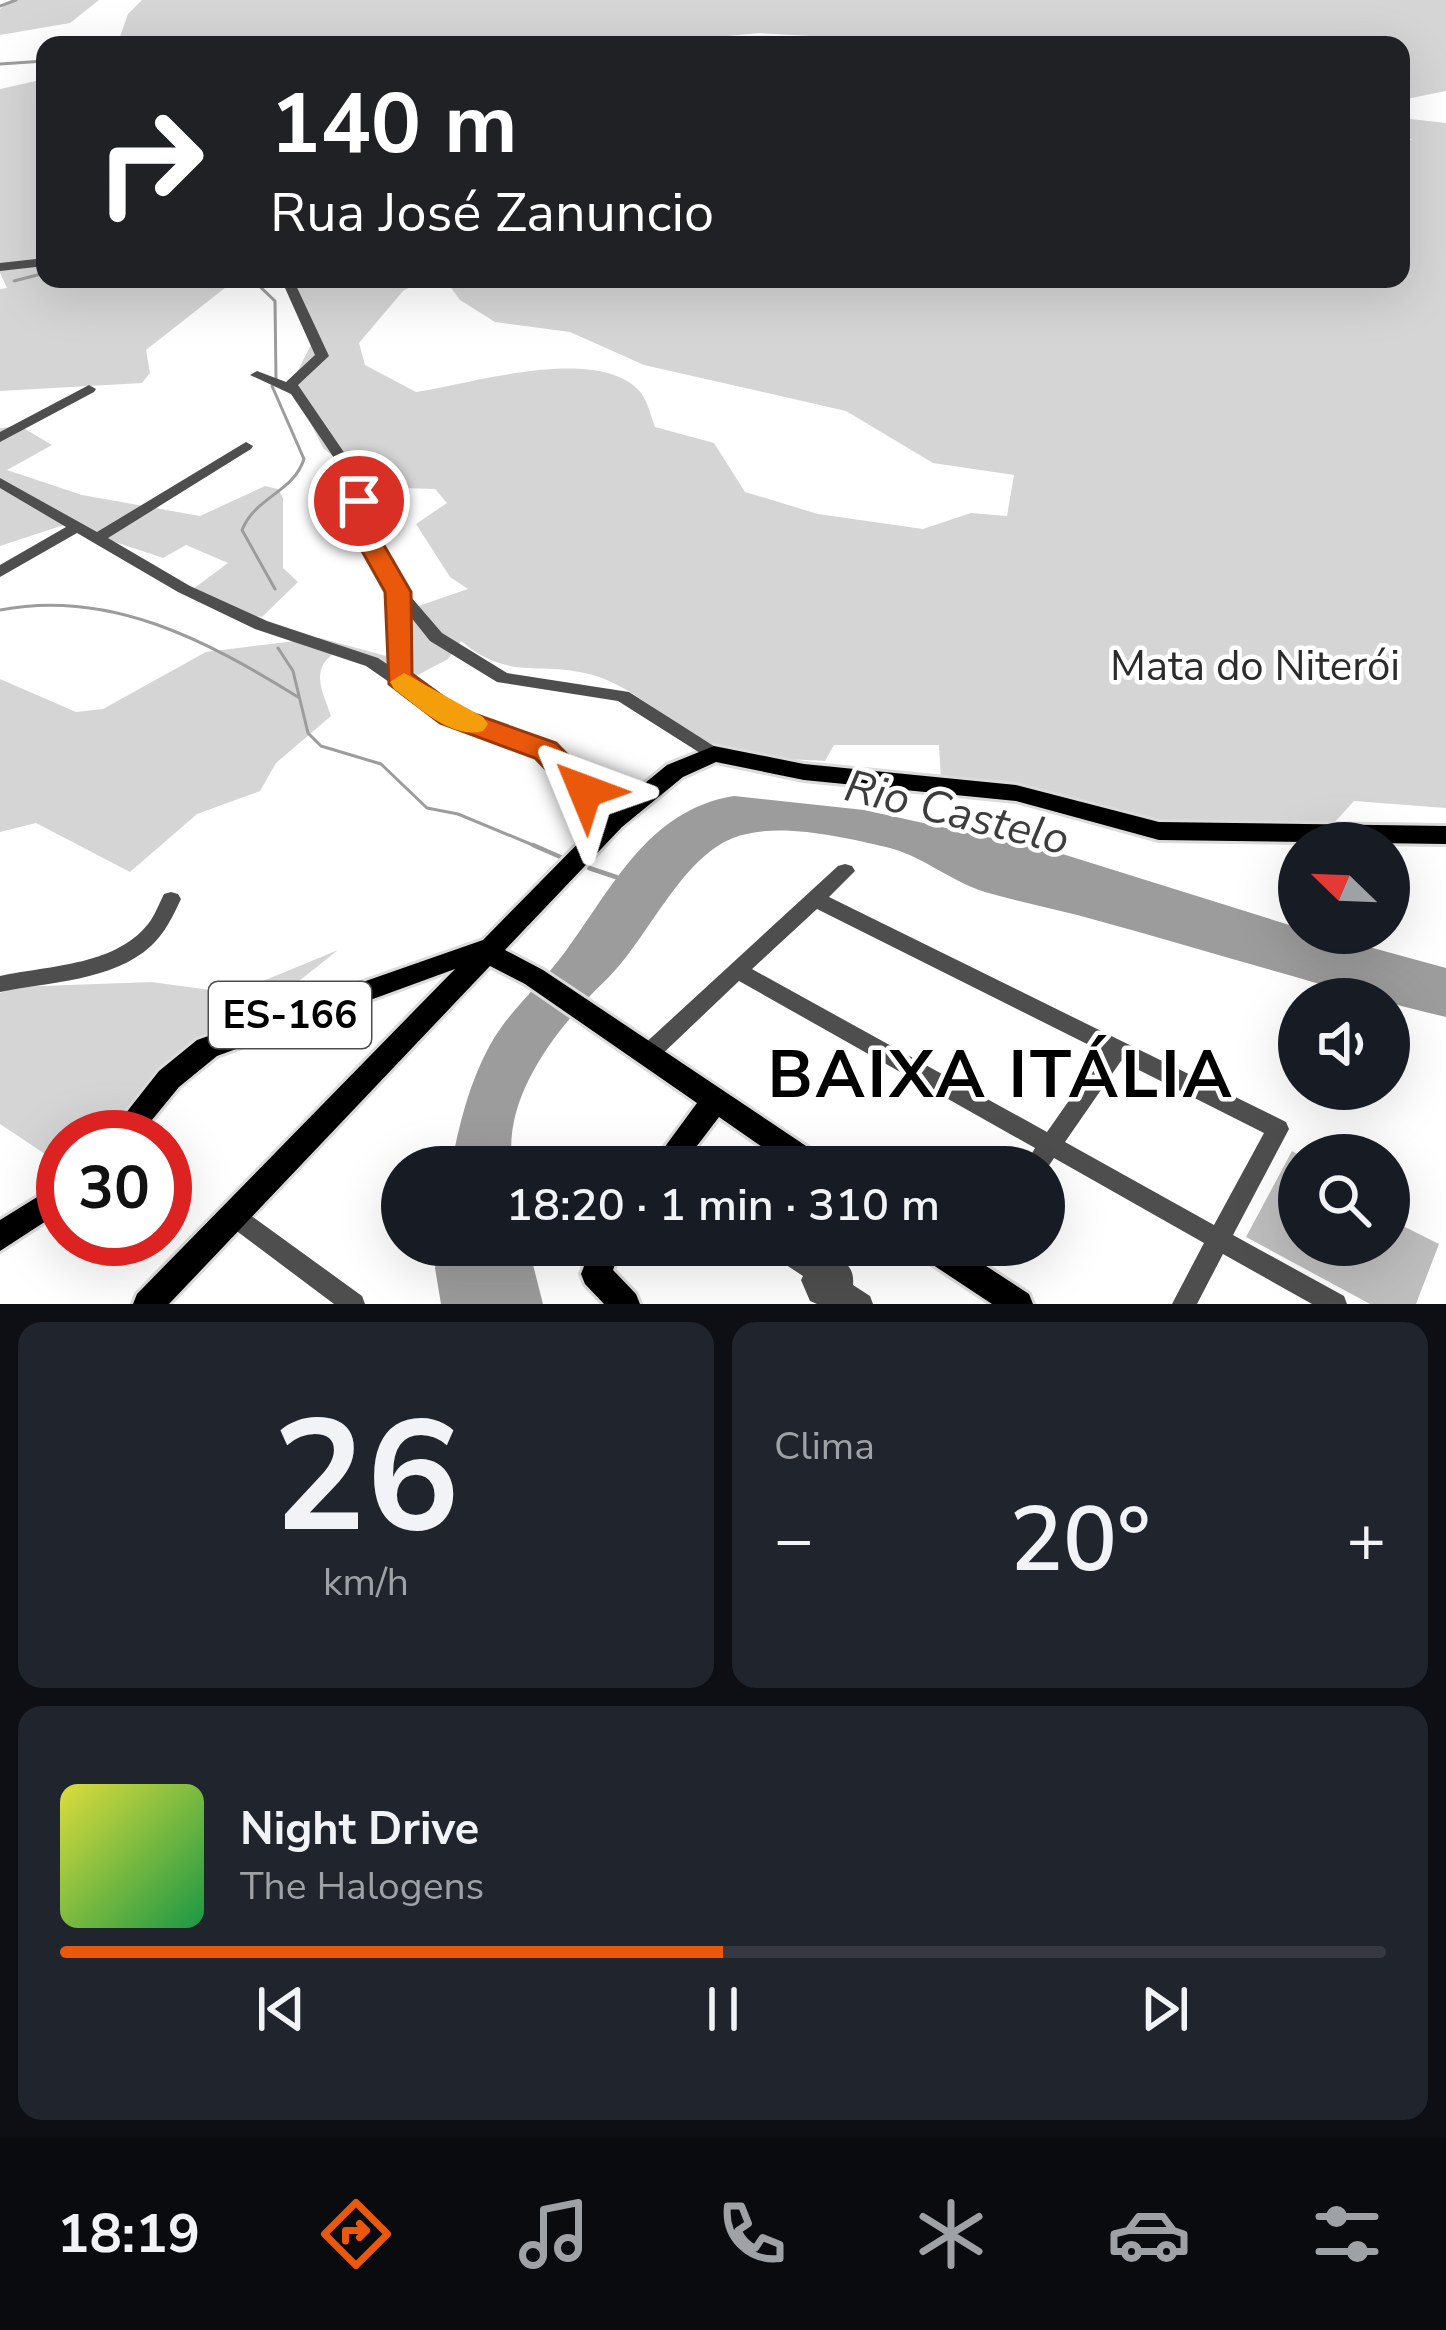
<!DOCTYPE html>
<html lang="pt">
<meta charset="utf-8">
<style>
:root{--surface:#171b24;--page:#20242c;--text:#f1f3f6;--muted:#9ea1a6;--line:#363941;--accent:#ea580c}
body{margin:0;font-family:"Nunito Sans",sans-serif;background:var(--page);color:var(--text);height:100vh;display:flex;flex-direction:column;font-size:45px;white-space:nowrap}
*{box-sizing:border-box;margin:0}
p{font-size:39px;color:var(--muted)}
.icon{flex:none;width:66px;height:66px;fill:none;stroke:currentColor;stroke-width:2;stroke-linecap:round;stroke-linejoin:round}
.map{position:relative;height:1304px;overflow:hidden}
.side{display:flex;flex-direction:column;gap:18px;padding:18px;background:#0d0f14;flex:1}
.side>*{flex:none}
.hud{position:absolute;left:36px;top:36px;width:1374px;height:252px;border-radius:24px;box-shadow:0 12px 48px #0002;background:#202124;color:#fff;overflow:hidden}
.needle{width:78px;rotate:293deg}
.buttons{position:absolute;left:1278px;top:822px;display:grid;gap:24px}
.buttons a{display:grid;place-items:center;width:132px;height:132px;border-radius:50%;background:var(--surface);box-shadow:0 12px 48px #0002;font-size:60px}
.speed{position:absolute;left:36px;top:1110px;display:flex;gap:24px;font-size:60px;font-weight:700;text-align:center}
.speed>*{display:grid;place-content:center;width:156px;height:156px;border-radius:50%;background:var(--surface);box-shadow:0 12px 48px #0002;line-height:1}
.speed .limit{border:18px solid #d22;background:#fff;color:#111}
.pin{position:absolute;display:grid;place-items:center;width:102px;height:102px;color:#fff;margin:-51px;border:6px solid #fff;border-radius:50%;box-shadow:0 3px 12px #0007}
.me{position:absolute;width:132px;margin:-66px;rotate:314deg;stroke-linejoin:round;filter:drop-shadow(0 0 9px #0008)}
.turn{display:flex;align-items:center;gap:42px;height:252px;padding:0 36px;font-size:54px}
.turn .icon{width:156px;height:156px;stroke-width:2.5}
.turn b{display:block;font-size:84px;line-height:102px}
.big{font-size:90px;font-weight:600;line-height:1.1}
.side .widget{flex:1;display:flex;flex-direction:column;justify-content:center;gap:18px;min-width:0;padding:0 42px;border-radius:24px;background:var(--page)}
.side .dial{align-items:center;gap:0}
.dial b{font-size:156px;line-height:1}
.song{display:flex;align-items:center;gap:36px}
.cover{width:144px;height:144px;border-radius:18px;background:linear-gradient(135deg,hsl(60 70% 55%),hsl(140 70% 35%))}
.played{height:12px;border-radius:6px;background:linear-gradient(90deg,var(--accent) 50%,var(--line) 50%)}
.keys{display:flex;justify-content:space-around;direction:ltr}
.heat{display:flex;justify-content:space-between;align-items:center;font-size:66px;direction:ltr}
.side .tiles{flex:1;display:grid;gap:18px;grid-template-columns:1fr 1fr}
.widget:last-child{grid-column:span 2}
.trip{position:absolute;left:381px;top:1146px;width:684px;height:120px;border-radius:60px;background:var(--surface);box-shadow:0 12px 48px #0002;font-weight:600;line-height:120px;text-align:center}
.dock{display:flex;height:192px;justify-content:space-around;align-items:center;background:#090b0e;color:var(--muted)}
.dock .icon{width:84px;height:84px}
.dock .selected{color:var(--accent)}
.dock b{font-size:54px;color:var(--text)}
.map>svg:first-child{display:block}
.green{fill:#d5d5d5;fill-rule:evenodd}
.water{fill:#9c9c9c}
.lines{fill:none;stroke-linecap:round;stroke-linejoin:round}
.stream-far1{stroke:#9c9c9c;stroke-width:3}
.stream{stroke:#9c9c9c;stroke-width:4.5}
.building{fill:#bebebe}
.major-casing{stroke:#dbdbdb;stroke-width:6}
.minor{fill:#4e4e4e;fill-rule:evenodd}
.major{fill:#000;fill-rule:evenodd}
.route{fill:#ea580c;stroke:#983908;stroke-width:3}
.slow{fill:#f59e0b}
.labels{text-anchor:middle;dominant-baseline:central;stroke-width:9;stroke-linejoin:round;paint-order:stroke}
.shield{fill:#fff;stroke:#4c4c4c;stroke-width:3}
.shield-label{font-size:39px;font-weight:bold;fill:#000}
.park-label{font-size:42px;fill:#2c2c2c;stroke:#fff}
.water-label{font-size:45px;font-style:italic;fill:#3d3d3d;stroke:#fff}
.near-district-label{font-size:66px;font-weight:bold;letter-spacing:3px;fill:#000;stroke:#fff}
</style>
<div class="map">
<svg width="1446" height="1304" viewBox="0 0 1446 1304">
<rect width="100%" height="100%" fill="#fff"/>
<path class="green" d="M12,0h87l-29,23 -70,12v-26z
M142,0h1304v91l-40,8 -5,9v-63h-435l-207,-12 -123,12h-519l11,-31z
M45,79v200h170l15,5 -84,66 4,23 -8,10 -142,8v-102l7,-1 -7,-15v-184z
M1401,118l45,5v685l-92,-7 -21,23 -146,4 -246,-47 -2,-36h-105l-9,16c-38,-2 -86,-2 -120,-20 -37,-19 -71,-54 -112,-66 -52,-15 -84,7 -132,-34l-13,18 -47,25 -38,-23 -30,-7c-23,17 -10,38 -2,62l-55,47 -16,28 -63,23 -67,58 -94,-49 -36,9v-153l76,33 27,-3 103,-57 114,-14 66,18 15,-44 67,-23 -18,-12 -34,-53 31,-21 -12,-14 -65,-2 -47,-39 -32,-64 24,-47 -13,-17 -8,-41h1107v-138l11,-1 -11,-7zM421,281l28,4 11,15 35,22 75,10 74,33 202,46 87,52 81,12 -7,41 -36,-3 -48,16 -105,-15 -73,-22 -31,-49 -59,-16c-4,-10 -7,-25 -14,-34 -41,-50 -171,-9 -225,-1l-51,-27 -6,-22 44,-52z
M20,426l32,19 -45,25 75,25 118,21 65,-30 13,3 5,9v70l15,14 -36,35 -32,-6 -37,-22 35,-26 -42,-18 -23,13 -99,-33 -64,21v-118z
M338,950l-202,161 -41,26h-32l-2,21h-10l-51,-34v-131l15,-6 136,-5 67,9 33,-5z"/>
<path class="water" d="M734,796l130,14 192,42 243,76v5h19l128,35v49c-113,-27 -230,-64 -347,-96 -38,-11 -77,-18 -114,-29 -35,-11 -64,-37 -99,-45 -44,-10 -110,-26 -153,-9 -53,21 -85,101 -126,141 -47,45 -107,118 -94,188h-62c8,-42 18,-84 39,-122 20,-36 51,-60 75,-93 47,-63 82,-142 169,-156z
M438,1245h90l15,59h-102l-6,-36z"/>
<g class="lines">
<path class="stream-far1" d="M0,6l16,-6
M0,64l45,-3
M252,279l23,22 1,78
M14,281l31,-8
M272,386l32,73c-11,34 -48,37 -62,71l33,59
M0,610c110,-21 206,30 298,87
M278,648l15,23 15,62 13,13 60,18 46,44 31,6 82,34"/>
<path class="stream" d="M533,845l32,14
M589,868l27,9"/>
</g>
<path class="building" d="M1292,1151l7,4v90h90v-26l50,25 -23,60h-46l-124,-67z"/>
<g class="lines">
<g class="major-casing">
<path id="major" d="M714,746l90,18 212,21 143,37 287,4v18l-287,-4 -143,-39 -212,-21 -88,-18 -33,15 -61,50 -117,123 38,20 281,188 4,9h-37l-72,-50 -38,50h-31l47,-64 -172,-119 -35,-18 -321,338h-36l4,-10 318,-325 -238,87 -38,31 -41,50h-31l52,-66 38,-31 286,-100 123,-125 61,-50z
M63,1181v29l-63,41v-31z
M592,1245h30l-9,25 23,24 4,10h-36l-19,-20 -4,-10z
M914,1245h40l75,49 4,10h-41l-74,-49z"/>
</g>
<path class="minor" d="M45,258v8l-45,5v-8z
M281,279h12l36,77 -31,29 71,104 1,36 35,65 37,43 65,40 122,19 91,58 3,4 -3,4h-12l-90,-57 -121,-19 -67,-41 -24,-30v67l50,34 96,35 69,69 2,5 -2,5h-14l-67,-71 -96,-35 -78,-54 -111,-37 -77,-37 -101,-59 -77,44v-12l66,-38 -66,-39v-10l97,54 149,-90 7,4 -2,3 -143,89 82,48 77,35 111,37 12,8v-74l-36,-67 1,-36 -64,-95 -41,-19 7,-4 29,11 29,-27z
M89,385l7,4 -2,3 -94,50v-10z
M845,864l7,2 3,5 -26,26 457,225 3,7 -56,106 111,61 3,8h-35l-89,-50 -26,50h-25l32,-61 -150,-85 -10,15v-6h-20l11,-19 -296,-167 -83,79 -8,3 -8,-3 -3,-6 3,-6 198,-182zM817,909l286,143 -56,80 -295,-163zM1121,1061l143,72 -50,92 -149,-83z
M171,892l7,2 3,5c-8,17 -16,34 -30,47 -38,35 -103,36 -151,46v-16c50,-11 119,-10 151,-56 5,-8 9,-18 13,-26z
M234,1206l8,3 120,87 3,8h-31l-108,-81 -4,-7 4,-7z
M764,1245h32l24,16c19,-4 35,1 33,24l17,11 3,8h-56l-7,-3 -9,-21 2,-4 -35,-23z
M966,1245h26l-21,31 -8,3 -8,-3 -4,-8z"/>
<use href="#major" class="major"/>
</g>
<path class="route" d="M359,494l12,7 7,34 33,57 1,82 48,35 96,34 39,40 5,8 -5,7h-21l-39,-40 -95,-35 -51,-39 -4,-92 -32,-57 -6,-34z"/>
<path class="slow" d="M404,673l79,44 5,7 -5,7c-32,9 -65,-25 -89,-42l-4,-7z"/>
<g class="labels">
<rect class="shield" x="209" y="982" width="162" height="66" rx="9"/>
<g class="shield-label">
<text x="290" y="1015">ES-166</text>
</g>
<g class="park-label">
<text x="1255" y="666">Mata do Niterói</text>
</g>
<g class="water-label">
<text transform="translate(957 813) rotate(14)">Rio Castelo</text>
</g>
<g class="near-district-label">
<text x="1001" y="1075">BAIXA ITÁLIA</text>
</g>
</g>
</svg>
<div class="buttons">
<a><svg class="needle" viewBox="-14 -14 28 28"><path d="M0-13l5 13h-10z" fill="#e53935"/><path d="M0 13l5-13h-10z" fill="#9ea1a6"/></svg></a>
<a><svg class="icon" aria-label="sound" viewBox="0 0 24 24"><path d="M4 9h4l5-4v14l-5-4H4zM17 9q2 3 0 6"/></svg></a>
<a><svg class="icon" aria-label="search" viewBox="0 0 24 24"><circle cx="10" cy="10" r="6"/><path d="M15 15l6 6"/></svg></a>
</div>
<div class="speed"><div class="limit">30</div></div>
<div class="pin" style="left:359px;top:501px;background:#d93025"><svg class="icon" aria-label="arrive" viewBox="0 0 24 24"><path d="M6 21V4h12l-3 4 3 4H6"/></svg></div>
<svg class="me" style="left:585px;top:791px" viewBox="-20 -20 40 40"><path d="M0-17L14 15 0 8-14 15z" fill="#ea580c" stroke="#fff" stroke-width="4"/></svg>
<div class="trip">18:20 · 1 min · 310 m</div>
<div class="hud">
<div class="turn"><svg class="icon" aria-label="right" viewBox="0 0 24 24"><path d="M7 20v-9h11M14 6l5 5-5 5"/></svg><div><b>140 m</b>Rua José Zanuncio</div></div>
</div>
</div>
<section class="side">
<div class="tiles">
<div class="widget dial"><b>26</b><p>km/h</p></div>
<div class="widget"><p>Clima</p>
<div class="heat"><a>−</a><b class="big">20°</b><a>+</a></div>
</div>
<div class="widget">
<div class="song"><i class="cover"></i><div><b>Night Drive</b><p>The Halogens</p></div></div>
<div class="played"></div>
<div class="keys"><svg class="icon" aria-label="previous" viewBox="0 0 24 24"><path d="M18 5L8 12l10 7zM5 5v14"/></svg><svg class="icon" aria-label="pause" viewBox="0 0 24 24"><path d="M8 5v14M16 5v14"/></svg><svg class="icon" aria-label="next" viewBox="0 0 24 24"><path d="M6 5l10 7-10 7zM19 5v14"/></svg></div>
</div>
</div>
</section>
<nav class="dock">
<b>18:19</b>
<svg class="icon selected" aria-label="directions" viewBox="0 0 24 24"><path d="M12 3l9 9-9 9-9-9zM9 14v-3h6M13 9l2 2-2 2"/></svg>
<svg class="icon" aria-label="music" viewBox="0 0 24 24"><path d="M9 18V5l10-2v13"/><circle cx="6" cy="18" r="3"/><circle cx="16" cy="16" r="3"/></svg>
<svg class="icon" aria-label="phone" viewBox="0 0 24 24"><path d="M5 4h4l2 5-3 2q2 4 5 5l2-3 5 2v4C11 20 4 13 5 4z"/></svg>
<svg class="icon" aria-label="climate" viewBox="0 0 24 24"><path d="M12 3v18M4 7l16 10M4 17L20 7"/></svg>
<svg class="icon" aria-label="car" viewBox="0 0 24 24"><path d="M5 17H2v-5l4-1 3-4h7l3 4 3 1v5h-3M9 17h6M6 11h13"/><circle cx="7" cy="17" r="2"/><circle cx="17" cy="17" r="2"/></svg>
<svg class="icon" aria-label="filters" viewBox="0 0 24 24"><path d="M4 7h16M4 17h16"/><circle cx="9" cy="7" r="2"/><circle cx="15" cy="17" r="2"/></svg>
</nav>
